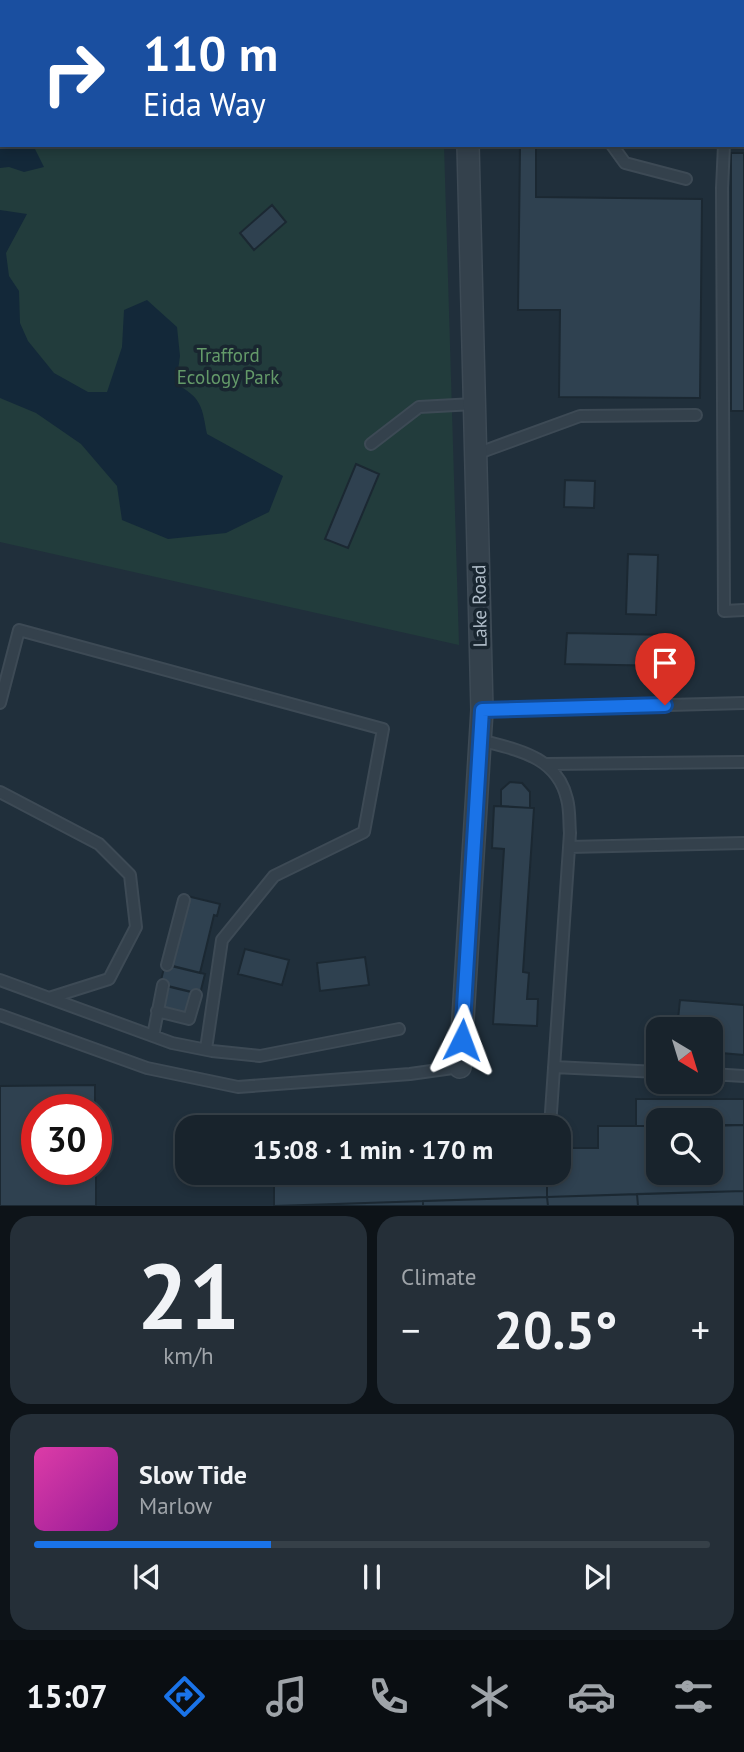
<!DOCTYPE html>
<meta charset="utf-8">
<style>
:root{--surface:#18232c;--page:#252f38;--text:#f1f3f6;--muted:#9fa4a9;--line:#364048;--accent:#1a73e8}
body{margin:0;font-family:"PT Sans",sans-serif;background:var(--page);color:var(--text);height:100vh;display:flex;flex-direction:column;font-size:26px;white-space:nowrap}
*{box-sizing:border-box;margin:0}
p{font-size:23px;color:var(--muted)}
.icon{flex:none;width:38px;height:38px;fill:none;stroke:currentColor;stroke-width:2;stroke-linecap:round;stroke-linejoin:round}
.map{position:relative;height:1206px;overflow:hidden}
.side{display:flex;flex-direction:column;gap:10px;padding:10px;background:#0d1318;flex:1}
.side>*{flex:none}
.banner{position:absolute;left:0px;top:0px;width:746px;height:147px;box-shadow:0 4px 10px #0003,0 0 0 2px var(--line);background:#1a4fa0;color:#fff;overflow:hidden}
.needle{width:46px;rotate:142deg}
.tools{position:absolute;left:646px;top:1017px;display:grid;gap:14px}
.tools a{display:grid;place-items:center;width:77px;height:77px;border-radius:14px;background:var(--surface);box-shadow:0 4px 10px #0003,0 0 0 2px var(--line);font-size:35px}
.speed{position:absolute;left:21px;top:1094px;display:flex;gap:14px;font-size:35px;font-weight:700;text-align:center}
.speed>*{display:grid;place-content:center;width:91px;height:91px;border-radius:50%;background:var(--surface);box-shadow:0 4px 10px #0003,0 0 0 2px var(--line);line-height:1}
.speed .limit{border:10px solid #d22;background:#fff;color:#111}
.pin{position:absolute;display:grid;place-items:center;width:60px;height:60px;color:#fff;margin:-72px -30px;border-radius:50% 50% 50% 0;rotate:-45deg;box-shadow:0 0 7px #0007}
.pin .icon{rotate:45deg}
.me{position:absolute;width:77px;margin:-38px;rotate:3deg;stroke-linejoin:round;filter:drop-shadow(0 0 5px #0008)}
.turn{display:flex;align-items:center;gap:24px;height:147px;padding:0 28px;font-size:32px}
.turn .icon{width:91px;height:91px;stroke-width:2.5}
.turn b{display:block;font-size:49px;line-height:60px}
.big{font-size:52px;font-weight:700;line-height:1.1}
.side .card{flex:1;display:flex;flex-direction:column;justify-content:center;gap:10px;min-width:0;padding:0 24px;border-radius:21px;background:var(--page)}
.side .dial{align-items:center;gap:0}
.dial b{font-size:91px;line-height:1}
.song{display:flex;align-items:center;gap:21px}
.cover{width:84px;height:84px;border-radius:10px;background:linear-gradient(135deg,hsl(320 70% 55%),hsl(300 70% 35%))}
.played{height:7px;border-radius:4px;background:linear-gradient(90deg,var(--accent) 35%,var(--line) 35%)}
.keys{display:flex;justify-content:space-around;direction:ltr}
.heat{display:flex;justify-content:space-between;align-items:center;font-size:38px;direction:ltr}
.side .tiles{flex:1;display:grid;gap:10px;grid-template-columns:1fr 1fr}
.card:last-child{grid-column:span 2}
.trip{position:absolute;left:175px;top:1115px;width:396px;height:70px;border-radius:21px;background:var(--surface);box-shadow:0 4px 10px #0003,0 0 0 2px var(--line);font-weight:700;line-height:70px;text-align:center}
.tab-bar{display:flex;height:112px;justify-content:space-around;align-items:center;background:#0a0e12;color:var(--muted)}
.tab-bar .icon{width:49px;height:49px}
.tab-bar .on{color:var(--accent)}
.tab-bar b{font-size:32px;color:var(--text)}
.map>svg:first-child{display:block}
.green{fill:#223c3c}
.water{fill:#132839}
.building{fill:#2f4150;stroke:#1b2832;stroke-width:2}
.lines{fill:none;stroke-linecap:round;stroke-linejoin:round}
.lane-casing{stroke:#3d4a55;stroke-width:14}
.street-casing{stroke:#3d4a55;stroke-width:24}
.secondary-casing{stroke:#3d4a55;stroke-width:33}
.lane{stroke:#34414c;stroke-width:10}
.street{stroke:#34414c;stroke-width:21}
.secondary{stroke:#42505f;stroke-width:30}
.route-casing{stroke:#114b97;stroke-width:18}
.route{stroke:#1a73e8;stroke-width:12}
.labels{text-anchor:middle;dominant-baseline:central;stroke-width:7;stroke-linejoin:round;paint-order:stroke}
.park-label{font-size:19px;fill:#649a69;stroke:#192630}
.street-label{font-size:19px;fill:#afbcc8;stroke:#192630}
</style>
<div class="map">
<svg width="744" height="1206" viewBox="0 0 744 1206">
<rect width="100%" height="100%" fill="#202f3b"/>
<path class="green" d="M0,0l429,2h-427v143h442l15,500 -459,-103z"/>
<path class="water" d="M0,92l2,53h31l11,22 -20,5 -15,-5 -9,1z
M0,210l27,4 -21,39 3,23 10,15 1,32 8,18 26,32 34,19h19l15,-45 2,-37 23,-10 30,27 3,29 -4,28c26,14 26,23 31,50l76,42 -14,36 -43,21 -58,6 -46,-19 -5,-34 -36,-42 -45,-31 -36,-15z"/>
<path class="building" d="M520,148h16v49l166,2 -2,199 -141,-1 1,-87h-42z
M731,153h13v258h-13z
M272,205l14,17 -32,28 -14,-17z
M356,464l23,10 -31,74 -23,-9z
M565,480l30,1 -1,27 -30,-1z
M628,554l30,1 -2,60 -30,-1z
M567,633l104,2 -1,31 -105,-2z
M510,782l12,1 8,9v16l-29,-2v-16z
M494,806l40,2 -11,164 6,1 -2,26h11l-1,27 -44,-2 11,-175 -12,-1z
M187,896l33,8 -3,12 -3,-1 -14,58 -29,-7z
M245,949l44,11 -7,25 -44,-11z
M365,957l4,28 -49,6 -3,-28z
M165,964l40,10 -5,20 -40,-10z
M166,986l29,7 -6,24 -29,-7z
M680,1000l64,5v50l-34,-3v-23h-33z
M95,1085v25h-58v59h59v37h-96v-120z
M636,1099h108v26l-34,1v-6h-52v6h-22z
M710,1125h34v66l-197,6v-25h11v-24h40v-22h60v46h52z
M465,1172h82v25l-273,9v-30l191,-1z
M744,1191v15h-106l-1,-12z
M637,1194l1,12h-90l-1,-9z
M547,1197l1,9h-125v-5z
M423,1201v5h-140z"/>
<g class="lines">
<g class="lane-casing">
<path id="lane" d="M560,2v-2
M612,145l13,18 61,16
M724,145l-2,43 2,423 20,-1
M371,444l48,-37 55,-3
M476,454l104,-38 116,-1
M0,703l19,-73 364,99 -19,103 -90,44 -52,64 -16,109
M482,710l262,-7
M480,740c37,10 77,16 87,59 3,11 2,23 3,34l-20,294
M547,764l197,-2
M0,792l99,52 31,31 6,52 -27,52 -60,19
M569,847l175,-4
M167,965l17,-65
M0,980l172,63 40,8 48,5 139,-27
M157,1011l32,8 7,-24
M0,1015l147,53 91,19 172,-13 50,-7
M153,1036l10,-51
M554,1067l104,5
M710,1074l34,2"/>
</g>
<g class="street-casing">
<path id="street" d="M465,0v2
M460,1067l22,-357 -14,-565"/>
</g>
<g class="secondary-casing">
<path id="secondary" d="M668,0l11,2"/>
</g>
<use href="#lane" class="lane"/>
<use href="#street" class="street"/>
<use href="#secondary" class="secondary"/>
</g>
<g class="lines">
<g class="route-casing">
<path id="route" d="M462,1040l20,-330 183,-5"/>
</g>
<use href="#route" class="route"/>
</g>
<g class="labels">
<g class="park-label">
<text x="228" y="355">Trafford<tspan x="228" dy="22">Ecology Park</tspan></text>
</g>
<g class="street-label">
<text transform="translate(479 606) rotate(-91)">Lake Road</text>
</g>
</g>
</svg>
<div class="tools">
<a><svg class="needle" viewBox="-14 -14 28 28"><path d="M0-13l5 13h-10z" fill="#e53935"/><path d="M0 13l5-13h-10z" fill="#9fa4a9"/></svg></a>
<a><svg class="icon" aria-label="search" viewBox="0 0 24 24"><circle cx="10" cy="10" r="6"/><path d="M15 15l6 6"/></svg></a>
</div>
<div class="speed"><div class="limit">30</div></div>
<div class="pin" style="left:665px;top:705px;background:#d93025"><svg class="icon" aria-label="arrive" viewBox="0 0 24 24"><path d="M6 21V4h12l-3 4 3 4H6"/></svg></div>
<svg class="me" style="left:462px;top:1040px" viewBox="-20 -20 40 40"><path d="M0-17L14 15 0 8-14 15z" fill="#1a73e8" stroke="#fff" stroke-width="4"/></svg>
<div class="trip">15:08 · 1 min · 170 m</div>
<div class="banner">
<div class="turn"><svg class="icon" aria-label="right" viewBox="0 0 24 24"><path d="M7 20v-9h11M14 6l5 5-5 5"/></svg><div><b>110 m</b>Eida Way</div></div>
</div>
</div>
<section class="side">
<div class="tiles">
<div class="card dial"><b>21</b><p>km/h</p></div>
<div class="card"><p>Climate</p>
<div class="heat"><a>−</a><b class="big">20.5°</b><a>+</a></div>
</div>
<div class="card">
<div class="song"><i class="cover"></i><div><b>Slow Tide</b><p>Marlow</p></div></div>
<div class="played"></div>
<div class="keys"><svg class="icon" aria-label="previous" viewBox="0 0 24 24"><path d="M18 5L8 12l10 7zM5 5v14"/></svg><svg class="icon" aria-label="pause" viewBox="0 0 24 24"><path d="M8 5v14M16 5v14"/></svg><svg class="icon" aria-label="next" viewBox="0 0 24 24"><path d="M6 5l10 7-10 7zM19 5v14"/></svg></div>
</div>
</div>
</section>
<nav class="tab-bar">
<b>15:07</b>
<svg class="icon on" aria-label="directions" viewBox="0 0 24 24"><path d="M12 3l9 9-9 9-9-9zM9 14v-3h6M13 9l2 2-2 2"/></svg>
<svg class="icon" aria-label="music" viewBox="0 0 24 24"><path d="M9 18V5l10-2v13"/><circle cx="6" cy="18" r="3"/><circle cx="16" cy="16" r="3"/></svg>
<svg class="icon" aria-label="phone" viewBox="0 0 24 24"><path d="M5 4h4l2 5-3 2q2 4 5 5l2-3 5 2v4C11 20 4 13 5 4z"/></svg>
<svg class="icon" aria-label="climate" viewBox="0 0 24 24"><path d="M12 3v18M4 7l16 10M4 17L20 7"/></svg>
<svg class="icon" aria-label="car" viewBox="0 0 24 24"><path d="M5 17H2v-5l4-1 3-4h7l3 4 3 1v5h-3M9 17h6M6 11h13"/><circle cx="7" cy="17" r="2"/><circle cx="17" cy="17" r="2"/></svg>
<svg class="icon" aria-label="filters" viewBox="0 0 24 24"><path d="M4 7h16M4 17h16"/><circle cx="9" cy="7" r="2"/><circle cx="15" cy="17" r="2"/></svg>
</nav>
